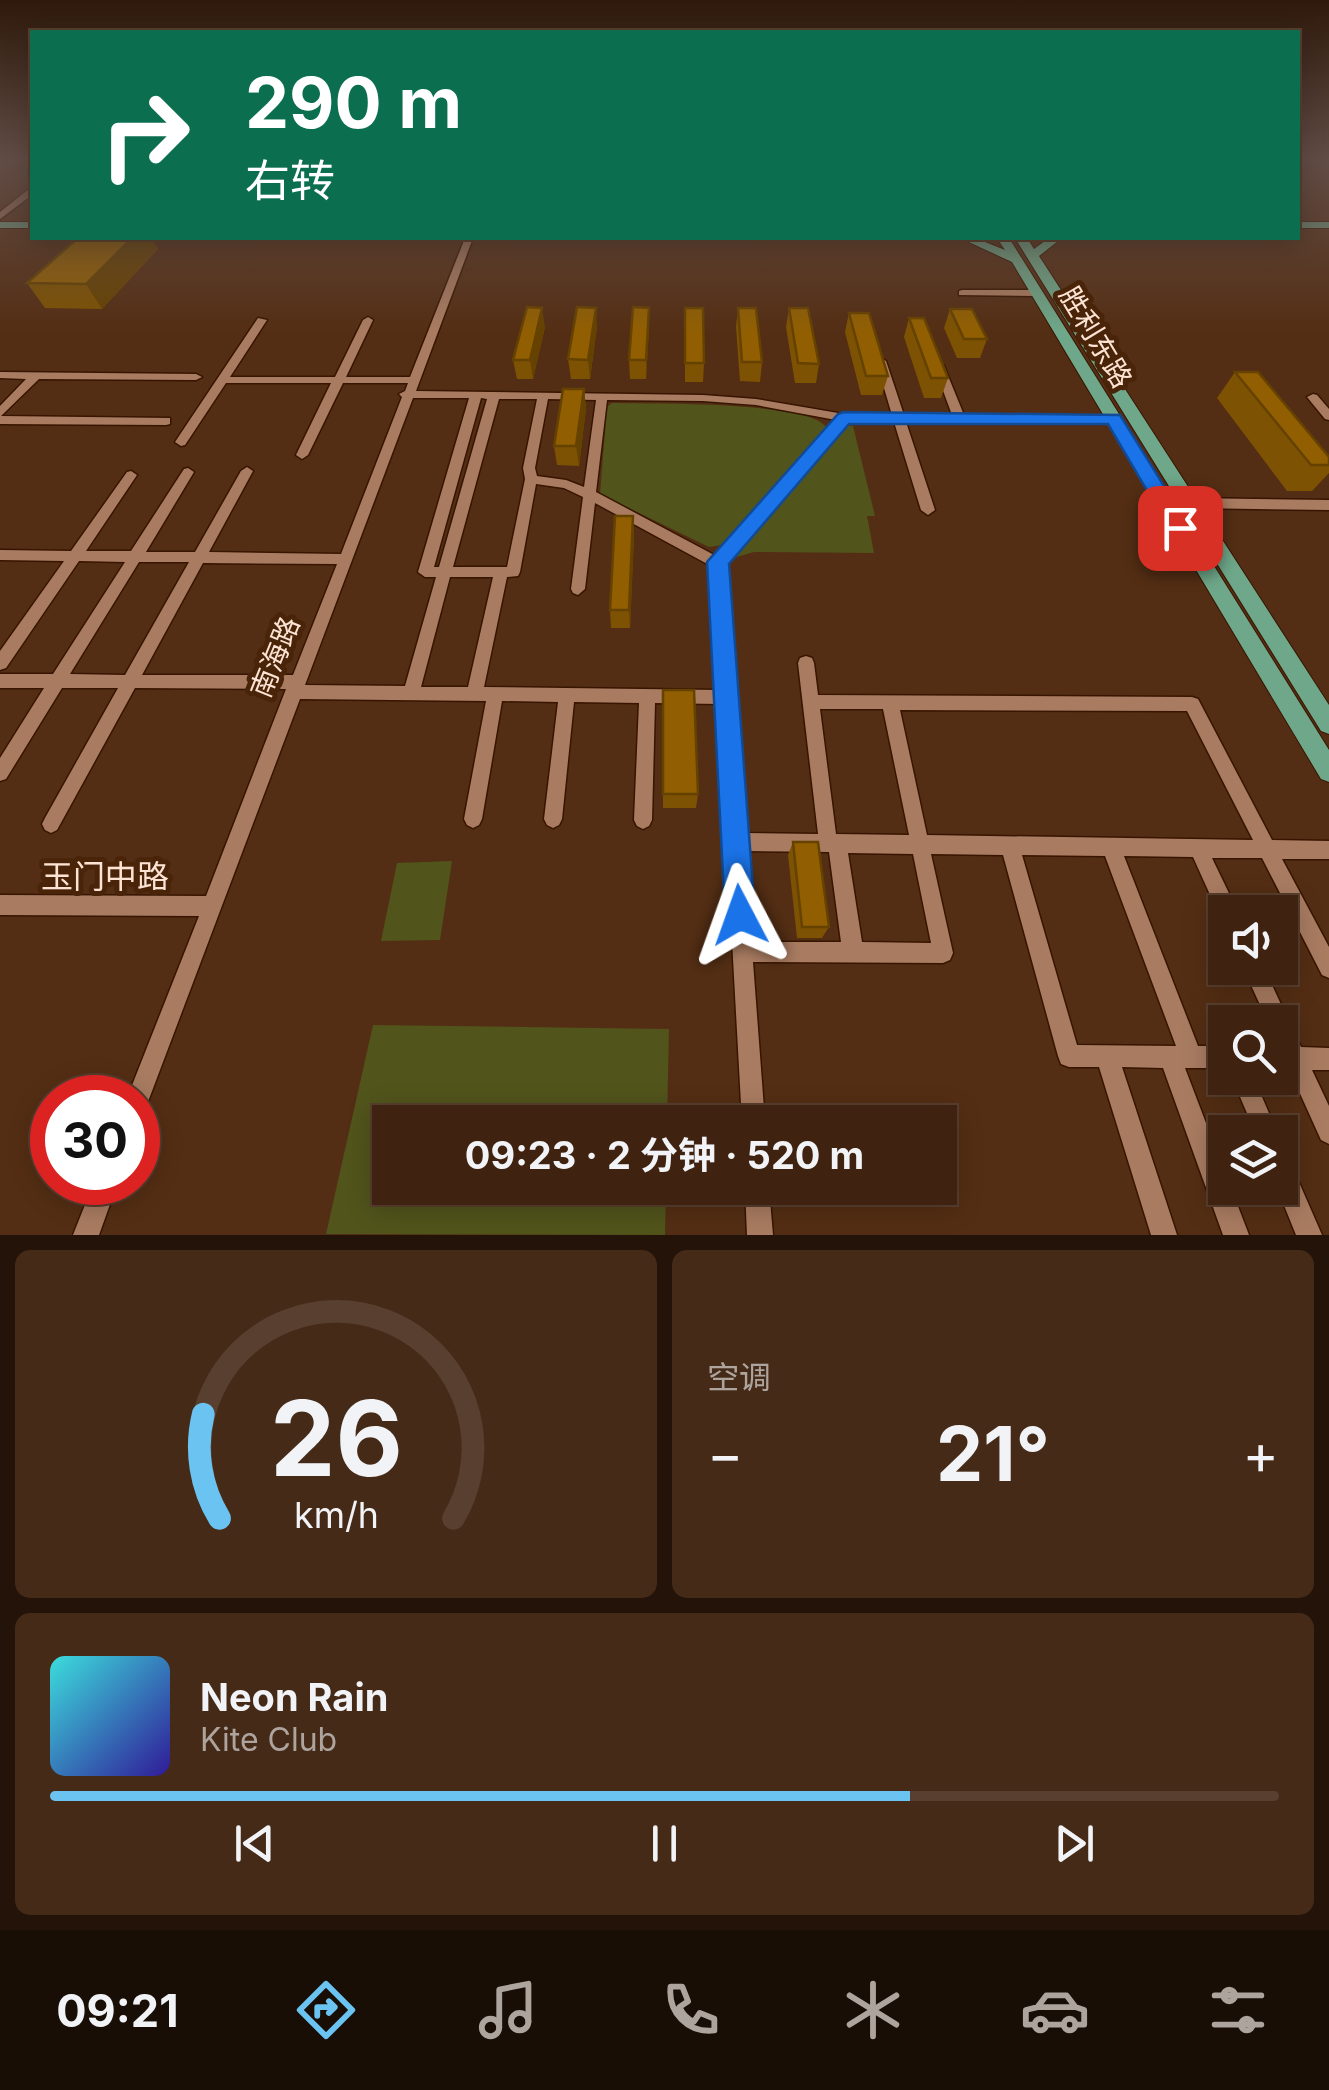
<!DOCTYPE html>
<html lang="zh">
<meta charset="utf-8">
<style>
:root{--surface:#3f220f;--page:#462a18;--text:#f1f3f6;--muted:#ada49e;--line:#583f2f;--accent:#6ac3f1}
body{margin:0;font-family:Inter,"Noto Sans SC",sans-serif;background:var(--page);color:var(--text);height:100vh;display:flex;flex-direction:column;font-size:38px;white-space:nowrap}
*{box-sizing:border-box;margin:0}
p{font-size:32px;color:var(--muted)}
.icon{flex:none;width:55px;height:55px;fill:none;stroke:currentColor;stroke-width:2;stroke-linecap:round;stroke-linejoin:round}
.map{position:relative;height:1235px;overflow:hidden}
.details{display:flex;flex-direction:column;gap:15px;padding:15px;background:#231308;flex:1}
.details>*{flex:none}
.top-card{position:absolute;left:30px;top:30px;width:1270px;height:210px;border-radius:0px;box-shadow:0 5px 25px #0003,0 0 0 2px var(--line);background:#0b6e4f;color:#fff;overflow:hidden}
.fabs{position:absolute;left:1208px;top:895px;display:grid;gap:20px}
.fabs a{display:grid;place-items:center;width:90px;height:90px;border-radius:0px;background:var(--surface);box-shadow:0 5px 25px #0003,0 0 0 2px var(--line);font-size:50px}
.speed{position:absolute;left:30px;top:1075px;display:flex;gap:20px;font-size:50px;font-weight:700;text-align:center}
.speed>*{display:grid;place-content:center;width:130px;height:130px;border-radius:50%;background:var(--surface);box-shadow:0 5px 25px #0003,0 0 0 2px var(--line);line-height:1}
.speed .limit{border:15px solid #d22;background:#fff;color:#111}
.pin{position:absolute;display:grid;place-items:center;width:85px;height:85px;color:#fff;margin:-42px;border-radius:20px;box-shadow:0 5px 15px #0006}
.me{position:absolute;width:110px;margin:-55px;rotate:356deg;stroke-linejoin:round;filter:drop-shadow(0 0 8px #0008)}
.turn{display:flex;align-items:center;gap:35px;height:210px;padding:0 50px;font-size:45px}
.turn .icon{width:130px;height:130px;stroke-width:2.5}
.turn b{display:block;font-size:70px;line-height:85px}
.big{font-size:75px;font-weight:700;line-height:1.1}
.details .widget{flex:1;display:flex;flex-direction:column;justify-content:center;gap:15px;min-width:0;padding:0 35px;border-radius:15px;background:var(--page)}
.details .dial{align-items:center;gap:0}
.dial svg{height:260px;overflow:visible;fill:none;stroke:var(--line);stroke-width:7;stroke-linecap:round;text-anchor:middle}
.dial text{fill:var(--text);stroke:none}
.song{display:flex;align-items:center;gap:30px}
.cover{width:120px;height:120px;border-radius:15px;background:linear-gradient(135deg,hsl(180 70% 55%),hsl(250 70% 35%))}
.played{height:10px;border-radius:5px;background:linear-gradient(90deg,var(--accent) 70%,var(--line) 70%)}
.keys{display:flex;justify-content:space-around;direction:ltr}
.heat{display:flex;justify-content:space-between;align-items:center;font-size:55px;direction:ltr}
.details .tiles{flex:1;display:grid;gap:15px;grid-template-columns:1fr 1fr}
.widget:last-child{grid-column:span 2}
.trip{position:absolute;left:372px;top:1105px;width:585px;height:100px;border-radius:0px;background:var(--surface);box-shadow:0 5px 25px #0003,0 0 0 2px var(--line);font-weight:700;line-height:100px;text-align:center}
.tabs{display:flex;height:160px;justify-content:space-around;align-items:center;background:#190e06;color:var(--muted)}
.tabs .icon{width:70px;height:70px}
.tabs .on{color:var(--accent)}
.tabs b{font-size:45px;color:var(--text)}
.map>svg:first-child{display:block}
.green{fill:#51541b}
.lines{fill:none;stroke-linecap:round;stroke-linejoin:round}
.minor-casing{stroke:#381500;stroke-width:3}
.major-casing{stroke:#381500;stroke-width:2}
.minor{fill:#a97c61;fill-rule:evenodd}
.major{fill:#6ea789;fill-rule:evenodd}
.wall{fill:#7d5202}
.shaded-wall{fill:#664201}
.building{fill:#915f02;stroke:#664201;stroke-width:2.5}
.route{fill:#1a73e8;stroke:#114b97;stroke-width:2.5}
.labels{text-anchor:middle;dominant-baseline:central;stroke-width:10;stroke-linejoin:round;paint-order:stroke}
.street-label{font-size:28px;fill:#fce3d4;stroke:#492409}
.near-street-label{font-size:32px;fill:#fce3d4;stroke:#492409}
</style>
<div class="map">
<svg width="1329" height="1235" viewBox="0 0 1329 1235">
<rect width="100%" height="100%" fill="#542e14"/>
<path class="green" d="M612,403c37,1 196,-2 214,24l-105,118 -12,2 -109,-53 7,-87z
M843,425l10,1 22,90h-8l7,37 -120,-1 -24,7z
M452,861l-12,79 -59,1 16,-78z
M373,1025l296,4 -2,93h-277v66h276l-1,47 -339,-1z"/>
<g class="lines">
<g class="minor-casing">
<path id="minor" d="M29,189h3v6l-32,24v-7z
M465,238h8l-57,153 287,4 53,4 88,15 48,1 -16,-54 5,-3 5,3 18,54h48l-18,-49 5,-3 5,3 20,49 153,1 2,3 -6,4 -207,-1 29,88 -7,5 -7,-5 -27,-88h-47l-122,142 19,269 74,1 -20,-171 2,-5 6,-2 6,2 2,5 4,32 374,2 6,2 74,141 57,1v18h-47l47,88v31l-7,-3 -60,-117h-50l26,54h-13v9l-4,-2 -28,-62 -69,-1 74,190h27v22h-40l40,105v15h6l18,47h-26l-60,-167 -41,-1 55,168h-26l-52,-168h-30l-8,-3 -3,-8 -55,-201 -72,-1 22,99 -3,7 -7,3 -190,-1 12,160h-23l-23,-418 -64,-1 -3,117 -3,6 -6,3 -6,-3 -3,-6 5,-117 -65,-1 -12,117 -3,6 -6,3 -6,-3 -3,-6 14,-117 -56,-1 -20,118 -3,6 -6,3 -6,-3 -3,-6 22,-118 -186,-2 -154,408 -8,3v-12h-11l72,-182 -199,-1v-20l206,1 80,-207 -151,-1 -78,142 -6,3 -6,-3 -3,-6 3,-6 73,-130h-56l-56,91 -6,2v-23l44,-70h-44v-14h53l72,-112 -46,-1 -73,107 -6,2v-19l64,-90 -64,-1v-10l71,1 56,-79 4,-1 6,4 -51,76h45l53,-82 4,-1 6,4 -48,80h49l46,-81 6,-4 6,4 -44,81 132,2 61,-157 -3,-3 6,-3 3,-8h-65l-35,72 -6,4 -6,-4 35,-72h-105l-41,62 -4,1 -6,-4 83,-124 9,2 -37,57h105l28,-57 5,-3 5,3 -27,57h64zM413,398h56l-51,174 7,5h11l-31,109 -100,-1zM481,398l6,1 -48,168h-5zM499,399h38l-14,69 2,11 -18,88h-54zM548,399l48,1 -12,87 -18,-7 -29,-4 -2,-8zM607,400l96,1 53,4 80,15 -120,136 -120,-64zM536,484l28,4 19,9 -12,92 2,4 5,2 7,-6 10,-86 116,63 7,124 -234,-3 23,-110 11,-1 2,-4zM139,562h50l-64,113 -55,-1zM203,563l134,1 -44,111h-151zM450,577h43l-25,110h-47zM820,709h63l26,126 -73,-1zM900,710l287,1 66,129 -326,-5zM745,851l84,1 12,90h-89zM848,853l65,1 18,89 -69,-1zM1022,855l83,1 71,190 -99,-1z
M962,290h75l5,3 -5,3 -78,-1v-4z
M0,372l196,2 6,3 -6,3 -157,-1 -38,37 169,2v6l-4,1 -166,-1v-18l26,-27 -26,-1z
M1313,394l4,1 12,14v11l-4,-1 -18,-22z
M1190,498l139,2v10l-139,-2 -7,-5z
M1243,968h21l37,79 28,1v22h-17l17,36v38l-8,-4 -32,-71h-9v-47h-12z
M1232,1078h22l23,54h-22z
M1280,1153l8,4 34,78h-26l-19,-47h3z
M94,1182h24l-19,53h-26z
M745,1188h24l4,47h-26z"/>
</g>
<g class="major-casing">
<path id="major" d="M0,222h32v6h-32z
M1298,222h31v6h-31z
M960,238h15l30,12 -8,-12h12l320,512v32l-8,-3 -309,-517z
M1015,238h12l7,11 15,-11h13l-23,18 290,449v29l-8,-3z"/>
</g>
<use href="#minor" class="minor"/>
<use href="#major" class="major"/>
</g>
<path class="wall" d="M78,238h73l7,11 -56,60 -57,-1 -18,-25z
M685,308l19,55 -1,19h-18z
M738,308l24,54 -2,20 -20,-1 -4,-54z
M789,308l30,56 -3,19h-21l-9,-56z
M950,309l37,30 -7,19h-23l-13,-30z
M849,313l39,63 -6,19h-21l-16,-63z
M909,318l39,60 -7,20h-17l-20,-61z
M597,326l-7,53h-19l-3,-20z
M649,326l-3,53h-16l-1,-19z
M545,327l-12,52h-16l-4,-19z
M1235,372l94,85v16l-17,18h-25l-70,-93z
M584,389l2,19 -7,58 -22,-1 -3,-19z
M633,516l1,19 -4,93h-19l-1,-18z
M663,690l35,104 -2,14h-33z
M793,842l36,85 -7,11h-25l-9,-83z"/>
<path class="shaded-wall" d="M132,238h19l7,11 -56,60 -16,-25z
M542,308l3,19 -12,52 -3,-19z
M596,308l1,18 -7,53 -2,-19z
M649,308v18l-3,53v-19z
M584,389l2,19 -7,58 -3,-20z
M633,516l1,19 -4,93 -1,-18z"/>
<path class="building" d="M78,238h54l-46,46 -59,-1z
M527,307l15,1 -12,52h-17z
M577,307l19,1 -8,52 -20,-1z
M633,307l16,1 -3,52h-17z
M685,308h18l1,55h-19z
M738,308h18l6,54h-20z
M789,308h19l11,56 -21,-1z
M950,309h22l15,30h-23z
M849,313h20l19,63h-22z
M909,318h15l24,60h-17z
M1235,372h23l71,85v8h-18z
M563,389h21l-8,57h-22z
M615,516h18l-4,94h-19z
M663,690h31l4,104h-35z
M793,842h25l11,85h-27z"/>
<linearGradient id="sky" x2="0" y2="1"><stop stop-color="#2e190b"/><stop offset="0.48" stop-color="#614c45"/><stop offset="1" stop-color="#614c45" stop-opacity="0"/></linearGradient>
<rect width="1329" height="332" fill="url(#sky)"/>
<path class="route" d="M844,412l276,3 70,113 -3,5h-15l-64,-109h-259l-120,140 26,351 -4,11 -11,4 -10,-4 -5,-11 -18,-353 131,-148z"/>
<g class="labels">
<g class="street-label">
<text transform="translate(1096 337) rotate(59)">胜利东路</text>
<text transform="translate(275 657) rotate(-68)">南海路</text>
</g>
<g class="near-street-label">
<text x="105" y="876">玉门中路</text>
</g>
</g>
</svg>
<div class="fabs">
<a><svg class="icon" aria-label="sound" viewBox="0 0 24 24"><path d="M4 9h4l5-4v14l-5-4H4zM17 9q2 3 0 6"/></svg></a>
<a><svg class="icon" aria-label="search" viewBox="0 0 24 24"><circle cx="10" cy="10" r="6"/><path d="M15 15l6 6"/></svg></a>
<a><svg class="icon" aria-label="layers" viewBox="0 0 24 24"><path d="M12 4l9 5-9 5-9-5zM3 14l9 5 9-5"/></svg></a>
</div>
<div class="speed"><div class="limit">30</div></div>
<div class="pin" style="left:1180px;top:528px;background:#d93025"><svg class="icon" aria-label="arrive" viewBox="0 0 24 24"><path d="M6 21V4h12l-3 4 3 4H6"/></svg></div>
<svg class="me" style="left:740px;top:915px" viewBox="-20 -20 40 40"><path d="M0-17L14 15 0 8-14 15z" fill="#1a73e8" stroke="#fff" stroke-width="4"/></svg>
<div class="trip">09:23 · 2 分钟 · 520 m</div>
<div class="top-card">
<div class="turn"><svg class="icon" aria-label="right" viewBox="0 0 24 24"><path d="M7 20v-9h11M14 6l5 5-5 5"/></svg><div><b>290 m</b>右转</div></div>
</div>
</div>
<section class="details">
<div class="tiles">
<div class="widget dial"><svg viewBox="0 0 100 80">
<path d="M14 69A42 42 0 1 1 86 69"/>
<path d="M14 69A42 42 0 0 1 9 37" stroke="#6ac3f1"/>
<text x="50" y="56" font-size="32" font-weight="700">26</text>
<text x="50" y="72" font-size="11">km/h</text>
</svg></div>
<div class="widget"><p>空调</p>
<div class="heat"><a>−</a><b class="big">21°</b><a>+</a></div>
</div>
<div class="widget">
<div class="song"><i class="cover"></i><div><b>Neon Rain</b><p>Kite Club</p></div></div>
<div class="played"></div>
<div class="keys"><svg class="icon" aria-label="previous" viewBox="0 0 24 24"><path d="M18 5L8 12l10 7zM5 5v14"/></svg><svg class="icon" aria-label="pause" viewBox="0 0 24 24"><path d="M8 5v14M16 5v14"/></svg><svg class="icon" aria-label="next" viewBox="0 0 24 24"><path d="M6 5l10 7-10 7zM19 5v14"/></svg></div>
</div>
</div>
</section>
<nav class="tabs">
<b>09:21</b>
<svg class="icon on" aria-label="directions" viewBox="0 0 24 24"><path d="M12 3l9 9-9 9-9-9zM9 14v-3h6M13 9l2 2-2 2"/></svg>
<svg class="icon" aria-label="music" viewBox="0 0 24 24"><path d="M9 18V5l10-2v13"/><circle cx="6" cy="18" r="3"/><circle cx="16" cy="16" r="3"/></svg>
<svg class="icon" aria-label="phone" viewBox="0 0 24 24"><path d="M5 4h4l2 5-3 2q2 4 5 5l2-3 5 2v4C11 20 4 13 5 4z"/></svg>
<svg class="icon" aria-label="climate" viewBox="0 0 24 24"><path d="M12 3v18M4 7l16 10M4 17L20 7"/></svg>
<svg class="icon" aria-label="car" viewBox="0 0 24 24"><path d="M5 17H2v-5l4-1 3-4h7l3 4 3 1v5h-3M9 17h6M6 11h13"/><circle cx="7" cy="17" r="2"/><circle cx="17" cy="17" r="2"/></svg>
<svg class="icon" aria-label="filters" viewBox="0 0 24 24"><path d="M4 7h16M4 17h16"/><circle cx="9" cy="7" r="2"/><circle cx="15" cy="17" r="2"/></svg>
</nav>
